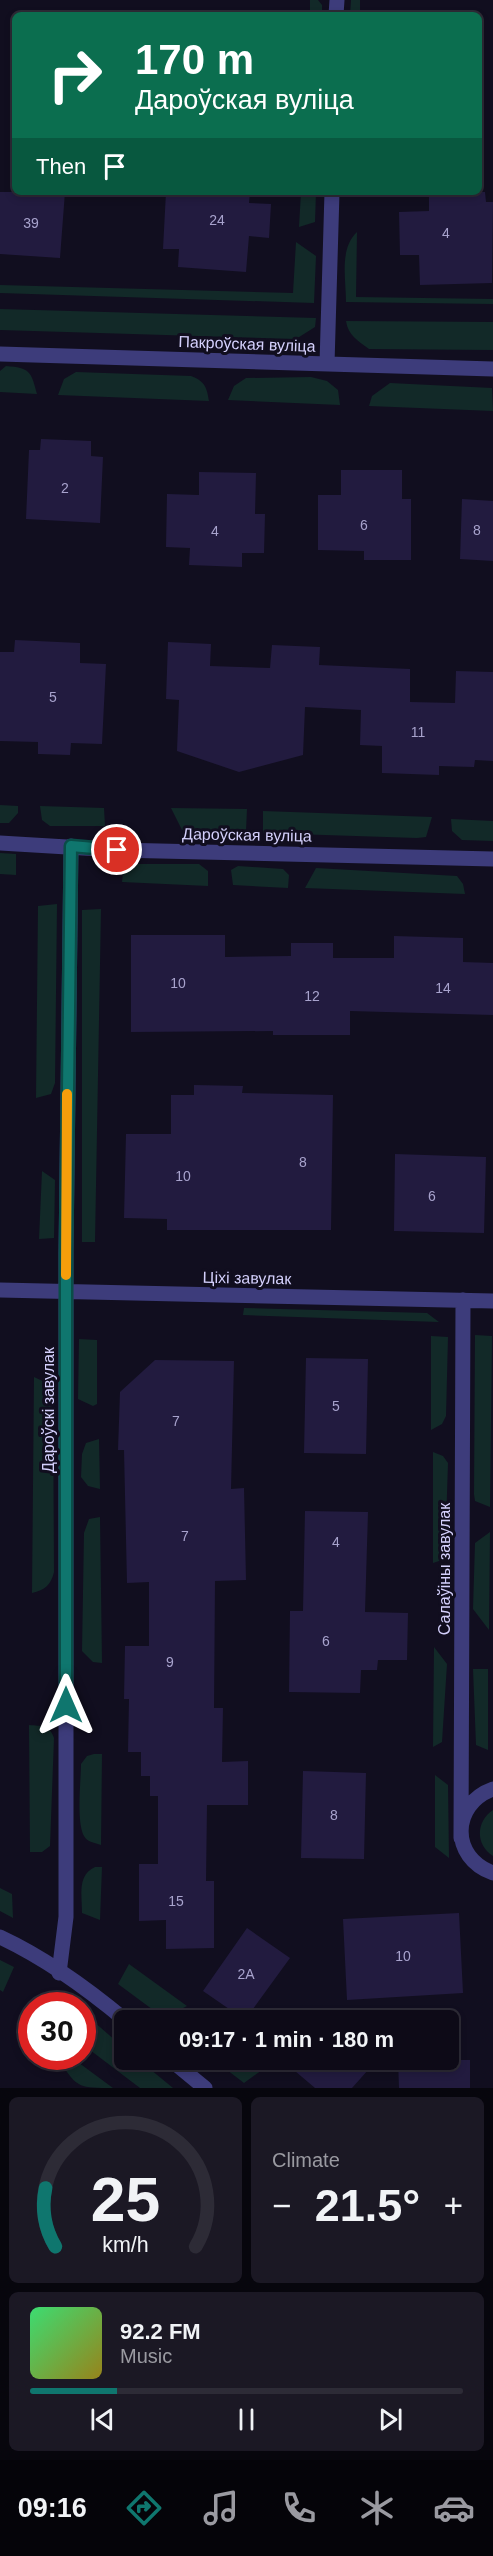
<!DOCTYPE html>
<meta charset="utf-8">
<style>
:root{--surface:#0d0a17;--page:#1b1824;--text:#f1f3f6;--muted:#9a9aa1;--line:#2d2b36;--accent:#0f766e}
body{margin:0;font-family:Helvetica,sans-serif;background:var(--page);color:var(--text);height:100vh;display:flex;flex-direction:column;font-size:22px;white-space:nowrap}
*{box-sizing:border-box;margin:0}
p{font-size:20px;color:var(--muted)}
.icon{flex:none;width:33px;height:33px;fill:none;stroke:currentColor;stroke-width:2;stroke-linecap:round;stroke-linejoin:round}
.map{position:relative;height:2088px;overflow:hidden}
.sheet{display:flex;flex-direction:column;gap:9px;padding:9px;background:#07060d;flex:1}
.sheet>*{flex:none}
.top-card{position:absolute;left:12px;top:12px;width:470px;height:183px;border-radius:9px;box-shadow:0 3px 9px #0003,0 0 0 2px var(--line);background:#0b6e4f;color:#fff;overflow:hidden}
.speed{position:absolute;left:18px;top:1992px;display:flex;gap:12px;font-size:30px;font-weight:700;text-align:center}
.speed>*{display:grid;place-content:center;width:78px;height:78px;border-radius:50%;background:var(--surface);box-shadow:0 3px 9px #0003,0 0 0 2px var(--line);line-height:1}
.speed .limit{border:9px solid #d22;background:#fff;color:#111}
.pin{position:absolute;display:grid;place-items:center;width:51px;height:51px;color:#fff;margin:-26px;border:3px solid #fff;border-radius:50%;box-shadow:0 2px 6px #0007}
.me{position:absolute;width:66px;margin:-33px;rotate:0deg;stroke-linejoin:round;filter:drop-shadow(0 0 4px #0008)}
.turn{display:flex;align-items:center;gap:21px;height:126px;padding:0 24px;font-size:27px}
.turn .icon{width:78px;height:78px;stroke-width:2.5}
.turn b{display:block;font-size:42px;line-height:51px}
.then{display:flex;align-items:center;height:57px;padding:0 24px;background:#0003;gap:12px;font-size:22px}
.big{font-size:45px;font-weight:700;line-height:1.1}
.sheet .widget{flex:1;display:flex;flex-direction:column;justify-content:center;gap:9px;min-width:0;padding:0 21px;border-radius:9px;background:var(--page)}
.sheet .dial{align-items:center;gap:0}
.dial svg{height:156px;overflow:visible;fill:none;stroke:var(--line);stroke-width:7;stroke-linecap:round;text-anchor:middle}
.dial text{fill:var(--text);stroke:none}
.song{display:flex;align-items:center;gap:18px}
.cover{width:72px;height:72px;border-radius:9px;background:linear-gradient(135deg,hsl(140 70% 55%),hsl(50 70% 35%))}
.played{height:6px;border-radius:3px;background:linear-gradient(90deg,var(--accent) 20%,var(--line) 20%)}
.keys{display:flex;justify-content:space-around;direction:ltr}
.heat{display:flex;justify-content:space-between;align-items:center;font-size:33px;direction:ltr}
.sheet .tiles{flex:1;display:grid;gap:9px;grid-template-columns:1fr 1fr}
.widget:last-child{grid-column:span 2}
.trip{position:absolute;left:114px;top:2010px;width:345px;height:60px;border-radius:9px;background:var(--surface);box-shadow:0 3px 9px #0003,0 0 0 2px var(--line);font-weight:700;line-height:60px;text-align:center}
.menu{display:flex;height:96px;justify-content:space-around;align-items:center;background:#050409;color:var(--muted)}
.menu .icon{width:42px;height:42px}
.menu .current{color:var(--accent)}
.menu b{font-size:27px;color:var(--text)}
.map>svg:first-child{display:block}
.green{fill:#122928}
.building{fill:#221b3f}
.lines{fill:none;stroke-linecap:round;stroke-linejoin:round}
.street{stroke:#3d3c7b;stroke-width:15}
.route-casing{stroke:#0a4d48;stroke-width:15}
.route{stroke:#0f766e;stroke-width:10}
.slow{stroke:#f59e0b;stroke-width:10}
.labels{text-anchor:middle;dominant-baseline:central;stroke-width:6;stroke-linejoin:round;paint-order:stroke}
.number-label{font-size:14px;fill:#a8a3cd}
.street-label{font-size:16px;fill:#d4d0fc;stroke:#110e1f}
</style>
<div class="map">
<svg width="493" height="2088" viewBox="0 0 493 2088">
<rect width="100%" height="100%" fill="#110e1f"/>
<path class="green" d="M310,0h8l4,5v10h-12z
M351,0h9v15h-10z
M301,192h15l-1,30 -16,5z
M357,232l-1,65 137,2v5l-147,-2c0,-23 -7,-53 11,-70z
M296,242l20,14 -2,47 -314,-10v-8l293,8z
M0,309l316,9 -1,9 -19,12 -296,-9z
M346,321l147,1v28l-124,-1c-11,-8 -21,-14 -23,-28z
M6,366c24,2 25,5 31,28l-37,-2v-21z
M76,372l115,4c14,5 16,12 18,25l-151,-6 6,-16z
M311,377l16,4 11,9 2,15 -112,-5 6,-14 12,-8z
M390,383l102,5 1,23 -124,-5 3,-10z
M0,805l18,1v7l-9,10h-9z
M40,806l64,2 1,18h-55l-8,-6z
M171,808l76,1 -1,22 -64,-1z
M263,811l169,6 -6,20 -9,1 -154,-5z
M451,819l42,2v20l-31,-1 -10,-9z
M0,853l16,1v21l-16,-1z
M124,864h75l9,7v15l-86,-4z
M238,866l45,3 6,6 -1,13 -55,-3 -2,-15z
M316,868l141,8 6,8 2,10 -160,-6z
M57,904l-2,179 -4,11 -15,4 2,-192z
M101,909l-6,333h-13v-332z
M42,1171l13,9 -1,58 -15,1z
M244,1308l183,5 12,9 -196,-7z
M475,1335l17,1 -2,171 -15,-6 -1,-7z
M431,1336l17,1 -2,79 -4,8 -11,6z
M79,1339l18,1v64l-4,2 -15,-7z
M34,1377l15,7 4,9 1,179c-3,13 -9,18 -22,21z
M99,1439l1,50 -12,-3 -7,-9 1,-23 4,-11z
M433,1452l10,4 5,7 -3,93 -6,5 -6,2z
M100,1517l2,146 -9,-1 -11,-11 2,-118 5,-14z
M490,1532l-1,98 -16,-21 2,-66z
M434,1647l13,17 -5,78 -9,5z
M473,1669h15v81l-12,-5z
M29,1725c12,1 21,0 25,13l-4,108 -8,6h-12z
M94,1754h8l-1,91c-6,-2 -14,-3 -17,-9 -8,-15 -3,-55 -3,-72l6,-8z
M435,1775l13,10 1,73 -14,-11z
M493,1810v46c-18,-11 -17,-35 0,-46z
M95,1867h7l-2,53 -18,-7c0,-18 -5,-38 13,-46z
M0,1888l12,6 1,24 -13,-7z
M0,1960l14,7 -11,25 -3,-2z
M129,1964l58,42 -23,12 -46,-34z
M93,2021l31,27v12h15l34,28h-33l-54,-41 -3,-11z
M71,2057l42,31c-33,0 -36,0 -52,-25z
M214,2060h36l12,10 -18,13z"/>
<path class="building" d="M0,192h65l-5,66 -60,-4z
M166,192h84l-1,11 22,1 -2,34 -20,-2 -3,36 -68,-5 1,-18h-16z
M429,192h56l1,10h7l-1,81 -72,2 -1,-30h-19l-1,-43 30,-1z
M41,439l50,2v15l12,1 -3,66 -74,-4 3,-69h11z
M341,470h61v29h9v61h-47v-9l-46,-1v-55h23z
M199,472l57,1 -1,41h10l-1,39h-22v14l-53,-2 1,-17 -24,-1 1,-53 32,1z
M462,499l31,2v60l-33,-2z
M15,640l65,3v20l26,1 -4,80 -31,-1 -1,12 -32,-1v-12l-38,-1v-89h14z
M168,642l43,2 -1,22 60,2 2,-23 48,2 -1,18 91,4v33l45,1 1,-32 37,1v89l-18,-1 -1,7 -35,-1v9l-57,-2v-27l-22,-1 1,-35 -56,-3 -2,48 -64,17 -62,-21 2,-51 -13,-1z
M131,935h94v22l66,-1v-13h42v15h61v-22l69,2v24l30,1v52l-143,-4v24h-77v-4l-142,1z
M194,1085l49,1 -1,7 91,2 -2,135h-164v-11l-43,-1 2,-84h45v-39h23z
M395,1154l91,3 -2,76 -90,-2z
M306,1358l62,1 -2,95 -62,-1z
M155,1360l79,1 -3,128 13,-1 2,92 -31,1 -1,127h9l-1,54 26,-1v44h-41l-1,76h8v67l-48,1v-29l-27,1v-57h19v-68h-8v-20h-9v-24h-13l1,-53h-5l1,-53h24v-64l-22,1 -3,-133h-6l2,-58z
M305,1511l63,1 -3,100 43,1 -1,47h-29l-1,10h-16l-1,23 -71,-1 1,-81h13z
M303,1771l63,2 -2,86 -63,-1z
M459,1913l4,80 -116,7 -4,-81z
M247,1928l43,30 -45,62 -42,-29z
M282,2060h95l-25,28h-37z
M398,2060h72v28h-71z"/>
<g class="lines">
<path class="street" d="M336,15l1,-15
M0,354l493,15
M327,364l5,-172
M0,843l117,7 376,9
M0,1290l493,11
M493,1789c-42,15 -43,69 0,84
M461,1838l2,-538
M0,1937c43,20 89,53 125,83
M59,1973l7,-56v-664l5,-407
M171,2060l34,28"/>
</g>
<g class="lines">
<g class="route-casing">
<path id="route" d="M66,1705v-452l5,-407 46,4"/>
</g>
<use href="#route" class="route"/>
<path class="slow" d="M66,1275l1,-181"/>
</g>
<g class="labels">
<g class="number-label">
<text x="217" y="220">24</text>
<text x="31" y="223">39</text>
<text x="446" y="233">4</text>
<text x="65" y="488">2</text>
<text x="364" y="525">6</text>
<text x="477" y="530">8</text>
<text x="215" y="531">4</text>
<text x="53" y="697">5</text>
<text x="418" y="732">11</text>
<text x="178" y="983">10</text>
<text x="443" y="988">14</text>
<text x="312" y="996">12</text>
<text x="303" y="1162">8</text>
<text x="183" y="1176">10</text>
<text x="432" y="1196">6</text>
<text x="336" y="1406">5</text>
<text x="176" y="1421">7</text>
<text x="185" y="1536">7</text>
<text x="336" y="1542">4</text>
<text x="326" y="1641">6</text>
<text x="170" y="1662">9</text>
<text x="334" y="1815">8</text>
<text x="176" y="1901">15</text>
<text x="403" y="1956">10</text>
<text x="246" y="1974">2А</text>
</g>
<g class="street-label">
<text transform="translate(247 344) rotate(2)">Пакроўская вуліца</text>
<text transform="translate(247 835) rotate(1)">Дароўская вуліца</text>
<text transform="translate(247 1278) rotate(1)">Ціхі завулак</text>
<text transform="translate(48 1410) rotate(-90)">Дароўскі завулак</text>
<text transform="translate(444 1569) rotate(-90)">Салаўіны завулак</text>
</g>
</g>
</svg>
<div class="speed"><div class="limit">30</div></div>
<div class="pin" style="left:117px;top:850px;background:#d93025"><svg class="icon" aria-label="arrive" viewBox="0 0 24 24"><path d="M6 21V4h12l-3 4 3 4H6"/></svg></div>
<svg class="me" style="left:66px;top:1705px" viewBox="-20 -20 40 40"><path d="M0-17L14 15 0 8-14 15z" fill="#0f766e" stroke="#fff" stroke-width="4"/></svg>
<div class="trip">09:17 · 1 min · 180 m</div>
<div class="top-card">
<div class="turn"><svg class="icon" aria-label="right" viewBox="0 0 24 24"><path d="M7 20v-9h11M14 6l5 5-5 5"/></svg><div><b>170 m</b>Дароўская вуліца</div></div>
<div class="then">Then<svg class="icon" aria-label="arrive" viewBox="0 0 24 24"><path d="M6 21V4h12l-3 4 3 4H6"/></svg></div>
</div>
</div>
<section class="sheet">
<div class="tiles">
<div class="widget dial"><svg viewBox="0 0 100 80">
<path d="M14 69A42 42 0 1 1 86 69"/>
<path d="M14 69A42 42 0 0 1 9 39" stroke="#0f766e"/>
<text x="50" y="56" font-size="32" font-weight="700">25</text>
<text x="50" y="72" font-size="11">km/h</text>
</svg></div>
<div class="widget"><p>Climate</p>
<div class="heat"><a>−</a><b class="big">21.5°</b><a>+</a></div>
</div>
<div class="widget">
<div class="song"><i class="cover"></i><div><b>92.2 FM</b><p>Music</p></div></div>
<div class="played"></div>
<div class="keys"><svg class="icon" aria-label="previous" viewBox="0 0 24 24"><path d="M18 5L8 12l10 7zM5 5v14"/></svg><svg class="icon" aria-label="pause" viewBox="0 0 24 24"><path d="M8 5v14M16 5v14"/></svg><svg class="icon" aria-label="next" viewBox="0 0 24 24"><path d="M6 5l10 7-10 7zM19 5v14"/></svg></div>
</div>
</div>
</section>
<nav class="menu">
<b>09:16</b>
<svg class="icon current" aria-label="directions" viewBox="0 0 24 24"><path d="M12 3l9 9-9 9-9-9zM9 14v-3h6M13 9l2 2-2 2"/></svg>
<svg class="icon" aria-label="music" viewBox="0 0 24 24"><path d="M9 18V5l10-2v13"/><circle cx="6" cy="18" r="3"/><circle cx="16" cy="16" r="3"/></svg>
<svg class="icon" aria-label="phone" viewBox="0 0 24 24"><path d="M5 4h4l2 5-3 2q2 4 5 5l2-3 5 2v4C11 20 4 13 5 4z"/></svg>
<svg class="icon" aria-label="climate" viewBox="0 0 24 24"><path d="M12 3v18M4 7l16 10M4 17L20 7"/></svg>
<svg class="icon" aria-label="car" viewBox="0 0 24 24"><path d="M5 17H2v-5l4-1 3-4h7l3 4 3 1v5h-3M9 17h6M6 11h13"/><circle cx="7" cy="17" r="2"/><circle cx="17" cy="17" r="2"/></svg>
</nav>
